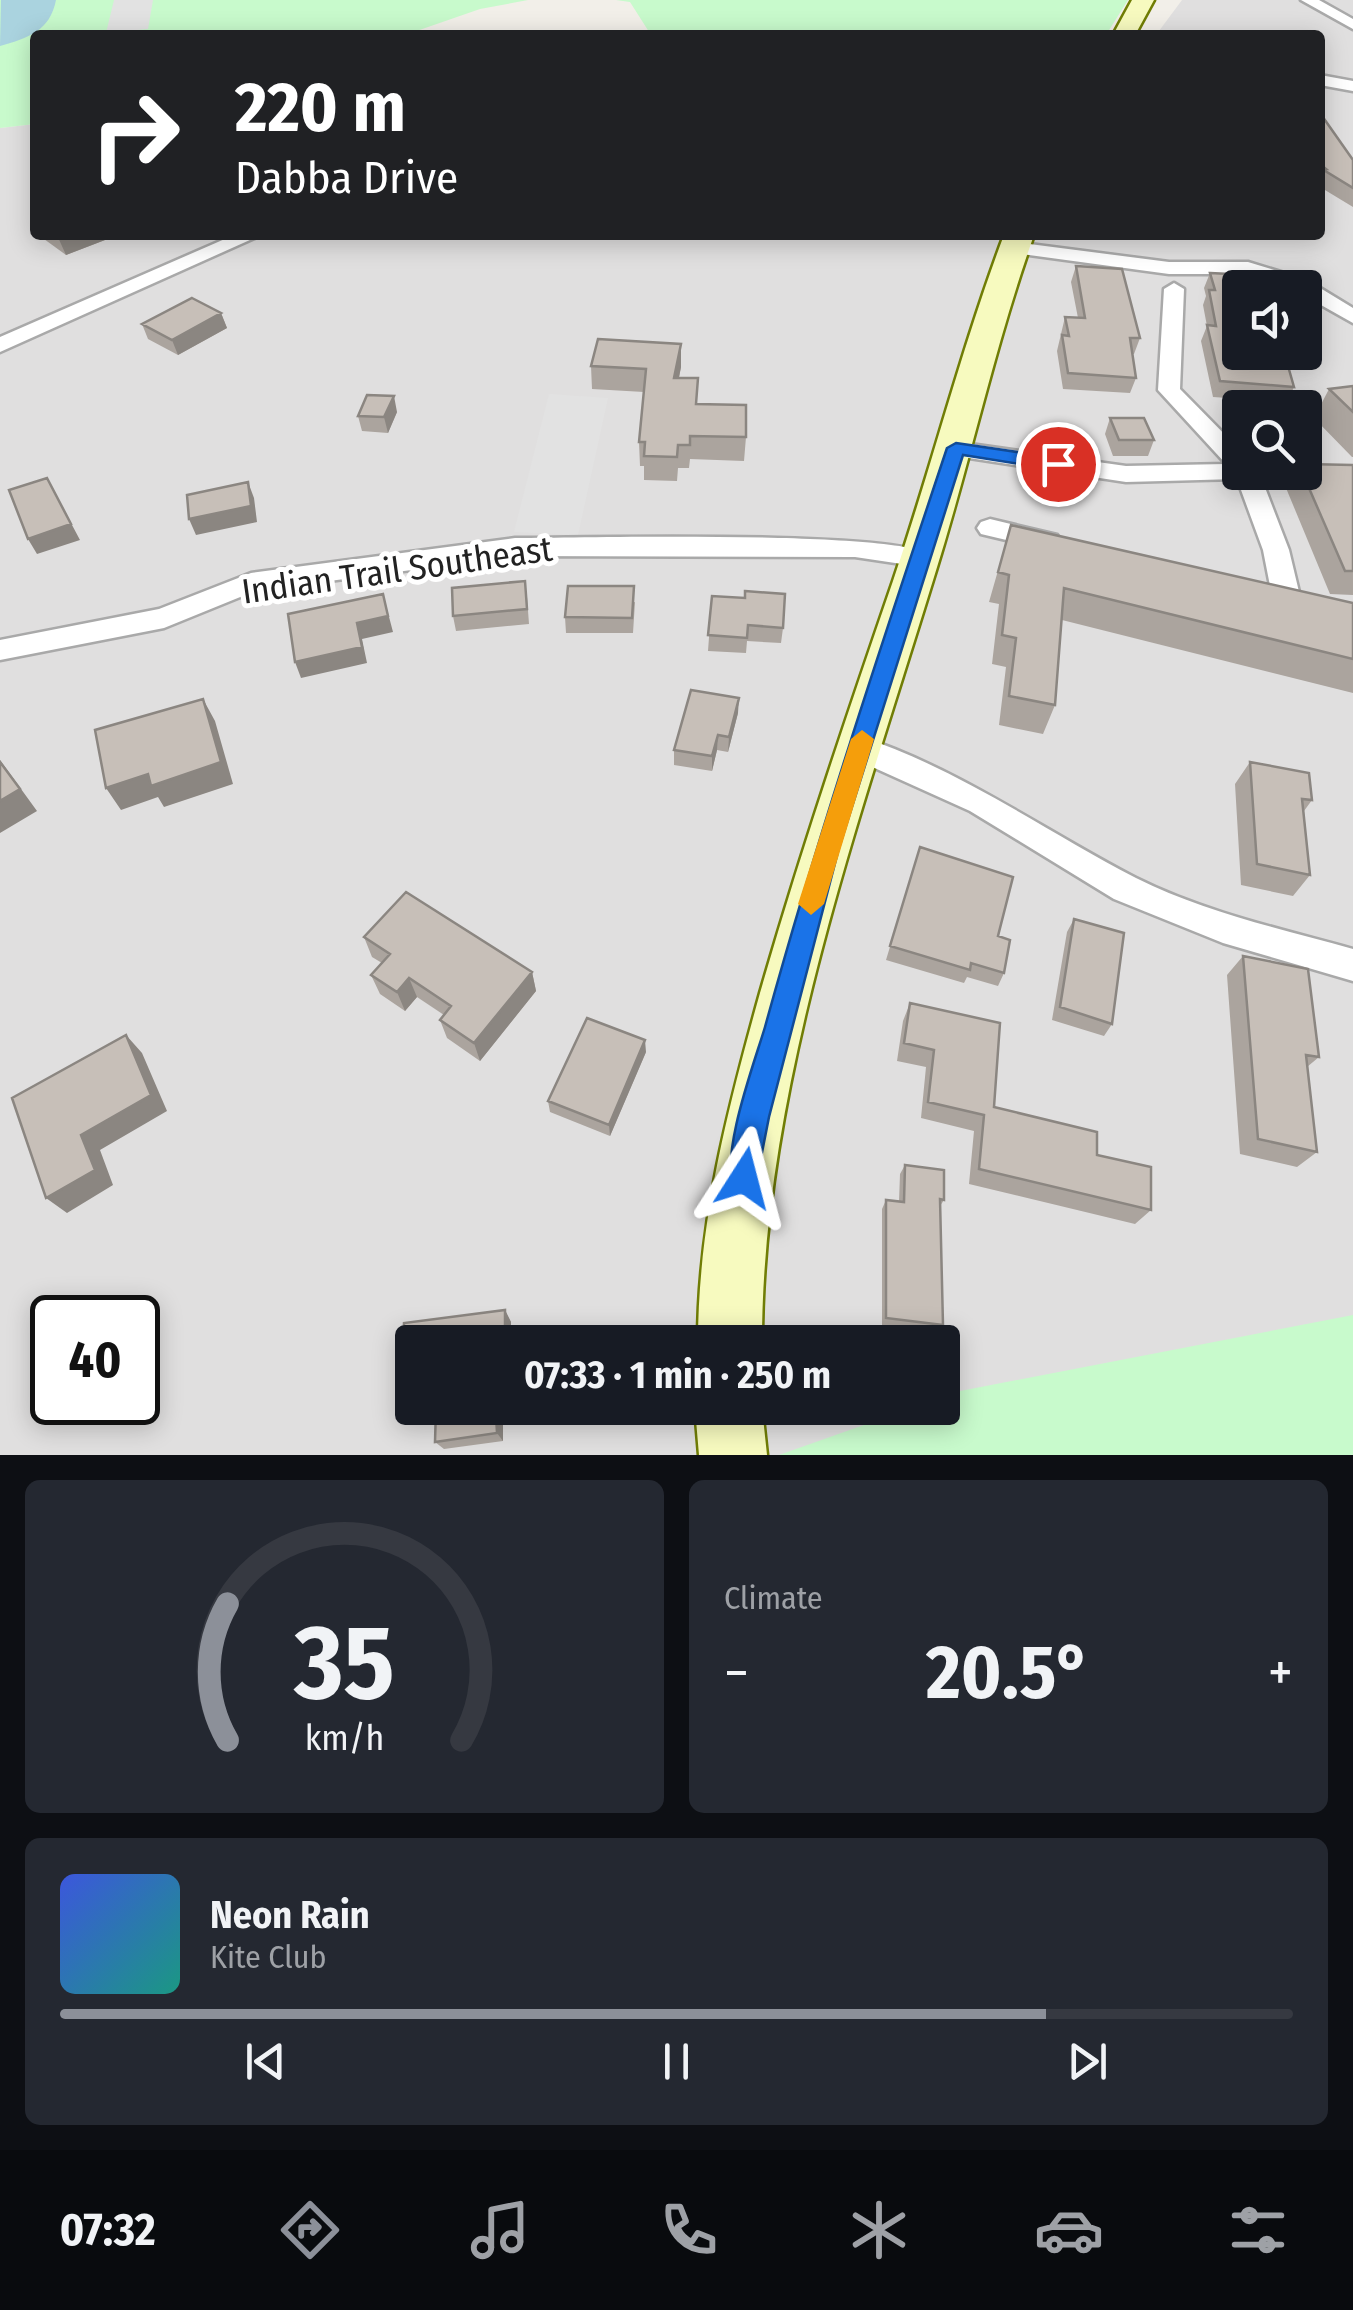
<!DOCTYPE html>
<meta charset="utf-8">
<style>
:root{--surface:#171b24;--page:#242831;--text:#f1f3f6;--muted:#9ea1a6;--line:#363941;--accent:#8c9099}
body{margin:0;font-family:"Fira Sans Condensed",sans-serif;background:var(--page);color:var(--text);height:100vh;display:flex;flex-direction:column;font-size:38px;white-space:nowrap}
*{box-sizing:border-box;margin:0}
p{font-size:32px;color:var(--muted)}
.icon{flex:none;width:55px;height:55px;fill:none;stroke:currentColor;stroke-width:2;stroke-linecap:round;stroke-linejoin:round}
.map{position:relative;height:1455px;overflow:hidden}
.details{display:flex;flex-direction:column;gap:25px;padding:25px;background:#0d0f14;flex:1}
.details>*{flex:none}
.banner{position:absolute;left:30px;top:30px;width:1295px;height:210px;border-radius:10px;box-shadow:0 5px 25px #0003;background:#202124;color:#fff;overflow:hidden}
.fabs{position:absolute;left:1222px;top:270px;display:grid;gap:20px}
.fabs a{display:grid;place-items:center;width:100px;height:100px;border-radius:10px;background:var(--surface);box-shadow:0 5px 25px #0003;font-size:50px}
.speed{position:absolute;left:30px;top:1295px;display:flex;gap:20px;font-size:50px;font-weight:700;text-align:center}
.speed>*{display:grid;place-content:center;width:130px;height:130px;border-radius:50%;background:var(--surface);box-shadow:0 5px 25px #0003;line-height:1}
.speed .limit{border:5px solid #111;border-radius:15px;background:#fff;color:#111}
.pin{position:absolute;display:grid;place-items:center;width:85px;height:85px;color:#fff;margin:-42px;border:5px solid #fff;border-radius:50%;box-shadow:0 2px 10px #0007}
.me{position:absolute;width:110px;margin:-55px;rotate:9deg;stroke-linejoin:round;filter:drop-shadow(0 0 8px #0008)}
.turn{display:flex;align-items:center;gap:35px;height:210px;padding:0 40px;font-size:45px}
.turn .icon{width:130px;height:130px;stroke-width:2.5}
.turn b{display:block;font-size:70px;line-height:85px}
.big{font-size:75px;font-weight:700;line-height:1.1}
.details .widget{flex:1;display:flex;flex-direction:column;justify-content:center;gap:15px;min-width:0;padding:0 35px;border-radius:15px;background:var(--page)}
.details .dial{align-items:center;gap:0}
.dial svg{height:260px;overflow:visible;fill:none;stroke:var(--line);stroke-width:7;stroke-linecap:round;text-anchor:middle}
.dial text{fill:var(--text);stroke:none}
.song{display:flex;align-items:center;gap:30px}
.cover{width:120px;height:120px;border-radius:15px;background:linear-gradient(135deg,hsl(230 70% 55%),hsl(170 70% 35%))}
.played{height:10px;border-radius:5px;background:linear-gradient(90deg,var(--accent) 80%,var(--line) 80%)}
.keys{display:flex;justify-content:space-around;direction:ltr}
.heat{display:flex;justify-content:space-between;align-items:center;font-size:55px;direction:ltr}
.details .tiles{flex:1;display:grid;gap:25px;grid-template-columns:1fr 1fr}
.widget:last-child{grid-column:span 2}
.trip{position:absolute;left:395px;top:1325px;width:565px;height:100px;border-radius:10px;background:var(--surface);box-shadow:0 5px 25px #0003;font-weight:700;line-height:100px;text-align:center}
.dock{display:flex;height:160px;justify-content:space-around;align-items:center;background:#090b0e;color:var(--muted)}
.dock .icon{width:70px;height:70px}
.dock .active{color:var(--accent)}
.dock b{font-size:45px;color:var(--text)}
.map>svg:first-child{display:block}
.residential{fill:#e0dfdf;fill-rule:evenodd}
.park{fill:#c8facc}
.parking{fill:#e2e2e2}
.water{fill:#aad3df}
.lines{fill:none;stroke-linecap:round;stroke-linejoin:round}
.street-casing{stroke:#a9a9a9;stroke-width:5}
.secondary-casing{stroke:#707d05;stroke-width:5}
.street{fill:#fff;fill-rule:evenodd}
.secondary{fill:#f7fabf;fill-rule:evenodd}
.wall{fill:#aba49e}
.shaded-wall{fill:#8b8681}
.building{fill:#c7bfb8;stroke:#8b8681;stroke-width:2.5}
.route{fill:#1a73e8;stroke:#114b97;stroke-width:2.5}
.slow{fill:#f59e0b}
.labels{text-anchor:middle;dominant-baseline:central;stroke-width:10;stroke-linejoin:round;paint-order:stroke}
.street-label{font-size:35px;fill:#222;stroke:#fff}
</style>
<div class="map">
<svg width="1353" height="1455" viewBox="0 0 1353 1455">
<rect width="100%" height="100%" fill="#f2efe9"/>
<path class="residential" d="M1182,0h171v1455h-1353v-1327l35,-4v111h1285v-200h-164zM1240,288h65v64h-65zM1240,408h65v64h-65zM52,1318h86v84h-86zM412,1342h530v66h-530z"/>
<path class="park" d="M0,0h528l-48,9 -75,26h-370v89l-35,4z
M616,0h512l-22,35h-455l-21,-33z
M1353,1315v140h-574l133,-47h30l1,-11 17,-6z"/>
<path class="parking" d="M114,0h39l-5,29 -42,4z
M549,394l59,4 -30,137 -64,-3z"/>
<path class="water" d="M1,0h55c-6,31 -28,38 -56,46z"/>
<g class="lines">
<g class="street-casing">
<path id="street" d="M1301,0h18l34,19v10z
M1320,75l33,6v10l-33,-6z
M234,235h27l-261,117v-15z
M1014,242l155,20h79l59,18 46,28v15l-48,-27v-8l-57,-14h-79l-162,-22v-8z
M1174,283l10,6 -4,100 60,61v22h19l30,78 11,46 -4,7 -10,3 -14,-10 -9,-46 -26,-71 -111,3 -170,-26 -12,-7 12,-7 170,24 100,-2 -68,-74 6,-101z
M990,519l67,16 4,6 -13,9 -67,-16 -4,-6 4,-6z
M515,538c54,0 402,-9 420,20l-13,9 -67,-10 -340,-1 -260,35 -91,37 -164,32v-20l159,-31 92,-36z
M859,736c101,33 184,94 277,142 68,34 145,51 217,71v32l-130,-38 -109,-44 -144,-88 -122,-55 -4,-8 4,-8z"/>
</g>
<g class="secondary-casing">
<path id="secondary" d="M1132,0h22l-19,35h-22z
M1004,235h30c-40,112 -64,228 -100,342 -74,241 -172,512 -172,765h-64c0,-119 30,-234 62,-349 40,-139 86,-275 133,-412 39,-115 68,-232 111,-346z
M695,1408h67l5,47h-68z"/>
</g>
<use href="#street" class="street"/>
<use href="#secondary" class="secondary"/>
</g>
<path class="wall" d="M1320,113l33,47v47l-33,-20z
M42,235h76l-52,20 -22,-16z
M1076,266l64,72 -6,16h-2l4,24 -6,15 -67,-4 -6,-38 8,-34 13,1 -7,-36z
M1210,273l30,15 54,99 -7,15 -74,-5 -12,-56 6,-15 -4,-21 3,-9 -2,-8z
M221,313l6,15 -49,27 -30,-16 -6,-15z
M681,344v23l-2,11 18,26 49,33 -2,24 -54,-2 -1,9h-11l-1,13 -33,-1v-14h-4l-1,-24 5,-50 -52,-3 -1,-23z
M1353,386v71h-1l-38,-39 15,-29z
M397,412l-9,21 -26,-2 -4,-15z
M1110,418l44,22 -6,16h-35l-8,-22z
M1353,465v130l-23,-1 -44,-106 8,-16h11z
M1011,525l342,78v90l-291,-73 -7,85 -12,29 -44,-9 7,-58 -14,-3 7,-60 -10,-2z
M712,596l71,32 -2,15 -34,-2 -1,12 -38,-2z
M527,597l2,27 -73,7 -3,-15z
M635,602l-2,31h-67l-1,-16z
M738,713l-10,39 -11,-2 -5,21 -38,-6v-15z
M1250,762l62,38 -8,11 6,64 -17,21 -52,-11 -6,-101z
M920,847l78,89 6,37 -6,13 -31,-9 -3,6 -78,-23z
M1074,919l38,105 -8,12 -52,-16 15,-88z
M364,937l168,35 4,19 -56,70 -33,-23 -7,-18 4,-5 -27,-18 -12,14 -25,-17 -9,-19 11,-12 -10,-6z
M1243,956l76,101 -12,10 10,85 -20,15 -57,-13 -13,-179z
M910,1003l84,104 103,48 54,55 -16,14 -166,-40 5,-53 -53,-13 5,-51 -29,-6 6,-40z
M646,1052l-36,84 -60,-24 -2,-11z
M905,1165l39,35 -4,6 3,119 -6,7 -55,-7v-116l4,-9 13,2 1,-28z
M505,1310l6,12v20h-99v40l-10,-10 2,-49z
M436,1408h103v11l-36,4v18l-59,8 -9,-7z"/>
<path class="shaded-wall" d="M57,235h61l-52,20z
M221,313l6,15 -49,27 -6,-15z
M681,344v23l-7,34v-23z
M394,396l3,16 -9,21 -4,-16z
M47,478l33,62 -43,14 -9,-15z
M248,482l6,16 3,24 -61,13 -7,-16z
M383,594l10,38 -31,7 5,24 -66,15 -6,-16 62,-39z
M739,698l-1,15 -10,39 1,-15z
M203,699l12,22 18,63 -69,23 -6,-10 -37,13 -15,-22z
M718,735l-1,15 -5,21v-15z
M0,760l37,51 -37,22z
M532,972l4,19 -56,70 -6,-18z
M409,978l8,19 -12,14 -8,-19z
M126,1035l16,18 25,58 -67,39 13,35 -46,28 -21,-15 35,-63z
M645,1040l1,12 -36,84 -1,-11z
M505,1310l6,12v20h-6z
M534,1408h5v11l-5,-9z
M496,1415l7,8v18l-6,-8z"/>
<path class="building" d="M1320,113l33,47v28l-31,-19h4l-6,-5z
M1076,266l46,3 18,69h-10l6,40 -68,-5 -6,-38 7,1 -4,-19 20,1z
M1210,273l60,3 4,12h-34v64h44l10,35 -74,-6 -13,-56 9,1 -7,-36h6z
M192,298l29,15 -49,27 -30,-16z
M598,339l83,5 -7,34h24l-2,26 50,1v32l-56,-1v9h-12l-1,12 -33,-1 1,-14h-6l7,-73 -55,-3z
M1353,386v26l-24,-23z
M367,395l27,1 -10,21 -26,-1z
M1110,418h34l10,22h-35z
M1305,464l48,1v106h-8l-43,-99h3z
M47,478l24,46 -43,15 -19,-49z
M248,482l3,24 -62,13 -2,-24z
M1011,525l342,78v56l-289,-71 -9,117 -46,-9 7,-58 -14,-3 7,-60 -11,-3z
M525,581l2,28 -74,7 -1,-28z
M568,586h66l-2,32 -67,-1z
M745,591l40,3 -2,34 -35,-3 -1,13 -39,-3 4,-39 33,2z
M383,594l5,22 -31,7 5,24 -67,15 -7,-48z
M691,690l48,8 -10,39 -11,-2 -6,21 -38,-6z
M203,699l18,63 -70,24 -3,-12 -42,14 -11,-58z
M0,762l20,27 -20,12z
M1250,762l59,11 3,27 -10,-1 8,76 -53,-11z
M920,847l93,30 -15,59 12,4 -6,33 -33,-10 -1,7 -80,-24z
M406,892l126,80 -58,71 -34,-23 11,-14 -42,-28 -12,14 -26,-17 19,-21 -26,-17z
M1074,919l50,14 -12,91 -52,-17z
M1243,956l65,13 11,88 -13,-2 11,97 -59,-13z
M910,1003l90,20 -6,84 103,25v23l54,12v43l-172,-41 5,-54 -56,-13 6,-52 -30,-7z
M587,1018l58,22 -36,85 -61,-24z
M126,1035l25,60 -70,40 14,35 -49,28 -34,-100z
M905,1165l39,5v30l-4,-1 3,126 -57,-7v-118l18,2z
M505,1310v32h-93v29l-10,1 2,-49z
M436,1408h98v2l-38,5 1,18 -62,9z"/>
<path class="route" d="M956,443l102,15 9,6 -9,6 -95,-15 -124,393 -70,269 -14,71 -11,5 -10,-5c-14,-34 20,-124 31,-161 54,-196 118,-387 182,-579z"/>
<path class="slow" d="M862,730l12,9 -50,165 -13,11 -13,-11 53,-165z"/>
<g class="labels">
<g class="street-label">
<text transform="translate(397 570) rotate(-8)">Indian Trail Southeast</text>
</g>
</g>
</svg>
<div class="fabs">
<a><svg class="icon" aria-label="sound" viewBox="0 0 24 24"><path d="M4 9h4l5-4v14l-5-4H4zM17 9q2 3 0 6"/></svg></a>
<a><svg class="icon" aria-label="search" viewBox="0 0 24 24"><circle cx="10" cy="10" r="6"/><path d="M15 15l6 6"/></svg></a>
</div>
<div class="speed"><div class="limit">40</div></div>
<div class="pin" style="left:1058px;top:464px;background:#d93025"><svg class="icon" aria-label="arrive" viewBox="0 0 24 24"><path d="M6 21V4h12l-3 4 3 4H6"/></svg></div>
<svg class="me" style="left:744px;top:1178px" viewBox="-20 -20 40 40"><path d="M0-17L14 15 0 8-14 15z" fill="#1a73e8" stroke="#fff" stroke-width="4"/></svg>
<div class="trip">07:33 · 1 min · 250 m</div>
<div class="banner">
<div class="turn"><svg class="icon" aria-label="right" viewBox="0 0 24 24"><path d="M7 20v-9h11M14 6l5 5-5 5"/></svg><div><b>220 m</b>Dabba Drive</div></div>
</div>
</div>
<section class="details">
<div class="tiles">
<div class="widget dial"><svg viewBox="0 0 100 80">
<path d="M14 69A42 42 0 1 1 86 69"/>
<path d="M14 69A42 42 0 0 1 14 27" stroke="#8c9099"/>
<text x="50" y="56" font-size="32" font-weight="700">35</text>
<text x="50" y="72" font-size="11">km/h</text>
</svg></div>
<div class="widget"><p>Climate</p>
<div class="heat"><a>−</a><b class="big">20.5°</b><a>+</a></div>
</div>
<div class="widget">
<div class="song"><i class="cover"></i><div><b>Neon Rain</b><p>Kite Club</p></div></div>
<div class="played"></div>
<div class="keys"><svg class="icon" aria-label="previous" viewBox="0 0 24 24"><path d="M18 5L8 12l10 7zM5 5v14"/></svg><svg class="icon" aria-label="pause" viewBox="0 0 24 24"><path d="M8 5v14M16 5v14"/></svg><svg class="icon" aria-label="next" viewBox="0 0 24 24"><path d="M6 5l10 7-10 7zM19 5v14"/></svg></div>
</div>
</div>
</section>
<nav class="dock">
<b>07:32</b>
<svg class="icon active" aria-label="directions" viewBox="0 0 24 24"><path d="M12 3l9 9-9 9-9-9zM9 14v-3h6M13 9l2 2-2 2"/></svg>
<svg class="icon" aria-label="music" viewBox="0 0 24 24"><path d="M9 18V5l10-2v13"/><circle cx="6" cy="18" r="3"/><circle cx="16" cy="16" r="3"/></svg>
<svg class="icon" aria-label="phone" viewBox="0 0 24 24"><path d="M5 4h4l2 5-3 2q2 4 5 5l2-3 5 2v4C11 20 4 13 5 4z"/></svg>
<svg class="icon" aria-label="climate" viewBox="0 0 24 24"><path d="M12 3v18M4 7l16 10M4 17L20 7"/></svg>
<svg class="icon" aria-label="car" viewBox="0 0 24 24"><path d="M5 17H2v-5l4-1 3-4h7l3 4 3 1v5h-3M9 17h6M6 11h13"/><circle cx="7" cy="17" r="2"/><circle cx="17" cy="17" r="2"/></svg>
<svg class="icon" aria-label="filters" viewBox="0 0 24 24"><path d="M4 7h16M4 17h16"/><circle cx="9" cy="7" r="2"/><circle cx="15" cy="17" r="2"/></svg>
</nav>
